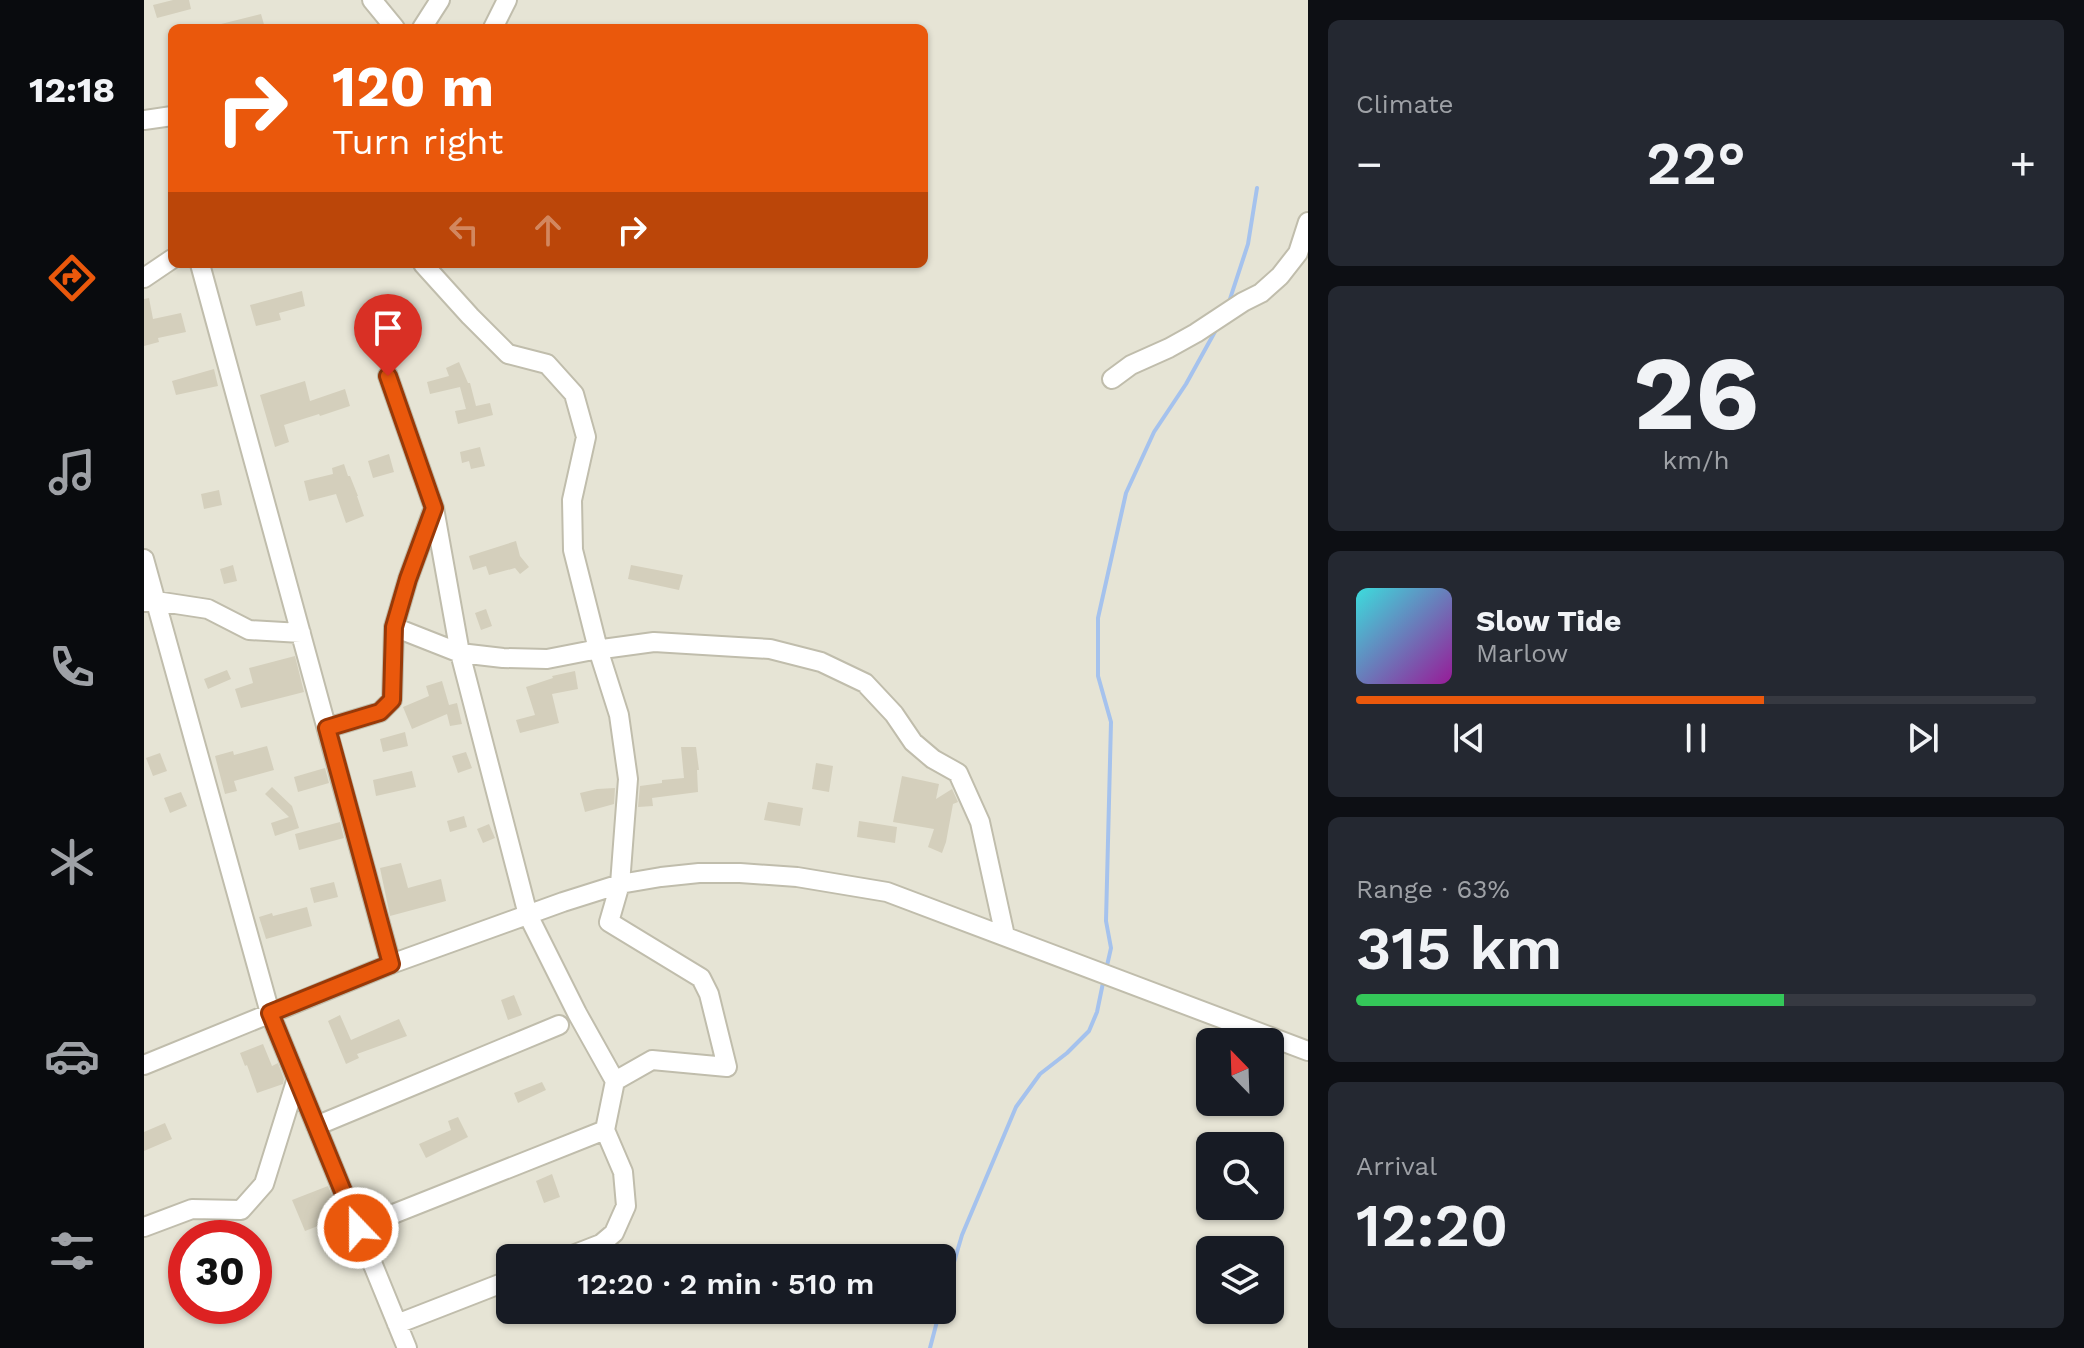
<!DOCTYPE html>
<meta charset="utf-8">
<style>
:root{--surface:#171b24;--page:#242831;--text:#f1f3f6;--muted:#9ea1a6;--line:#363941;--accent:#ea580c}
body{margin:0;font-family:"Work Sans",sans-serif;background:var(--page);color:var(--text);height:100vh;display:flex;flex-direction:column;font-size:30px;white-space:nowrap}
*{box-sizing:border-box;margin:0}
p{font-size:26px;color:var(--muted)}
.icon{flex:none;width:44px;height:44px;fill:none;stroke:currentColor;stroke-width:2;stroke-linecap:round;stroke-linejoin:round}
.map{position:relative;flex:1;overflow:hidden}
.side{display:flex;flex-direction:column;gap:20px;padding:20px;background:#0d0f14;width:776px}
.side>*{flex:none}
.hud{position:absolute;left:24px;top:24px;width:760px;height:244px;border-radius:12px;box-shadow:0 2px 6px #0004;background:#ea580c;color:#fff;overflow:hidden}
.needle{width:52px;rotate:337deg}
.buttons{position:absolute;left:1052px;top:1028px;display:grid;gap:16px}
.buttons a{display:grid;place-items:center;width:88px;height:88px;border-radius:12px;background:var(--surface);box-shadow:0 2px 6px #0004;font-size:40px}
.speed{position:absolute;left:24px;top:1220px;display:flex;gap:16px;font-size:40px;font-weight:700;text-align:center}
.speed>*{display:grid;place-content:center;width:104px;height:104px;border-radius:50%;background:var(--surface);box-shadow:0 2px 6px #0004;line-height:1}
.speed .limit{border:12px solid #d22;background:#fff;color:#111}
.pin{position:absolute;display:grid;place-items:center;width:68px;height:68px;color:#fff;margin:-82px -34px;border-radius:50% 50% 50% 0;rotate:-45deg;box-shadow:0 0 8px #0007}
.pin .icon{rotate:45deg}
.me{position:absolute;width:88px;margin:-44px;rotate:338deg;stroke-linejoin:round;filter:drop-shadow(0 0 6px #0008)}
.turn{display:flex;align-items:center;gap:28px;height:168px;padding:0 32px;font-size:36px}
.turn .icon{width:104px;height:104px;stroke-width:2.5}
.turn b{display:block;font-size:56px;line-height:68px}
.lanes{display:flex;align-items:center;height:76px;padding:0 32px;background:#0003;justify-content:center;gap:40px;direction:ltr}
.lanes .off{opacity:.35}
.big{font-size:60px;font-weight:600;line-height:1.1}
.side .widget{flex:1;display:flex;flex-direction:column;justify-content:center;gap:12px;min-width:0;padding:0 28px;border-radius:12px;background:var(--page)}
.side .dial{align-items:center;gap:0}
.dial b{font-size:104px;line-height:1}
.song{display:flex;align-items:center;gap:24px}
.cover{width:96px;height:96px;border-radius:12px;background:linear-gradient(135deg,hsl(180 70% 55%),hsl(300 70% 35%))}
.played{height:8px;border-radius:4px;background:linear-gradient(90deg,var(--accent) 60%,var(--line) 60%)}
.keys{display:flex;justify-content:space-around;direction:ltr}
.heat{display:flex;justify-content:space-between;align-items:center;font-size:44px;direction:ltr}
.charge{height:12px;border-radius:6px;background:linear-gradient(90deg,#34c759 63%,var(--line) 0)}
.trip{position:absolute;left:352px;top:1244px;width:460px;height:80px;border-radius:12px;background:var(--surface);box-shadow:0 2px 6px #0004;font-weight:600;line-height:80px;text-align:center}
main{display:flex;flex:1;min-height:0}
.tabs{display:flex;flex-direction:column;width:144px;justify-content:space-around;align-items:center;background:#090b0e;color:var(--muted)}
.tabs .icon{width:56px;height:56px}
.tabs .current{color:var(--accent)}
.tabs b{font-size:36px;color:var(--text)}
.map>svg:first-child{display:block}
.residential{fill:#e6e4d5;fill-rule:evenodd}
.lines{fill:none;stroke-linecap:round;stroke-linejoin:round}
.stream{stroke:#a5c2ed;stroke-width:4}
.building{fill:#d4cfbc}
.minor-casing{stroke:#c0bdac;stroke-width:22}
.minor{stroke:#fff;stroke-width:18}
.route-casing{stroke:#983908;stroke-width:20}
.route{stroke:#ea580c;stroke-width:14}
</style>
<main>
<nav class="tabs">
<b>12:18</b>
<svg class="icon current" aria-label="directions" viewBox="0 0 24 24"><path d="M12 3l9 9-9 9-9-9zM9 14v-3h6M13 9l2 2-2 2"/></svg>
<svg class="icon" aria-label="music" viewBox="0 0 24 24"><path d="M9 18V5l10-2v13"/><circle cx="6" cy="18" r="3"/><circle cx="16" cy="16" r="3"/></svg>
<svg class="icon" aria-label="phone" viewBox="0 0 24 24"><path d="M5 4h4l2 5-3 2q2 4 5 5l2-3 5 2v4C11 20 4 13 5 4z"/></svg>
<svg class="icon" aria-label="climate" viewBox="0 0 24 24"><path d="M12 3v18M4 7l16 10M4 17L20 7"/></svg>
<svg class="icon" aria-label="car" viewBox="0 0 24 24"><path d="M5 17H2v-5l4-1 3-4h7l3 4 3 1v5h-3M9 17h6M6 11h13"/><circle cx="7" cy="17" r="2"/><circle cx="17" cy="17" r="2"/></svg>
<svg class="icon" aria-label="filters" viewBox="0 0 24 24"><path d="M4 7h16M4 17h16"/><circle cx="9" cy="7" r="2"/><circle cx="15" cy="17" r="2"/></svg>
</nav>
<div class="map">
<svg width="1164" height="1348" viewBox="0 0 1164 1348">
<rect width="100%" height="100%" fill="#f2f1e6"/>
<path class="residential" d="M0,0h1164v1348h-1164zM28,28h752v236h-752zM1066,1042h60v60h-60zM1066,1146h60v60h-60zM42,1238h68v68h-68zM1066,1250h60v60h-60zM366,1258h432v52h-432z"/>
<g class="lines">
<path class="stream" d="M1085,302l19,-58 9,-56
M962,970l5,-22 -5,-27 5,-199 -13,-46v-58l28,-125 28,-61 32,-48 31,-56
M798,1303l20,-68 54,-128 24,-33 27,-21 22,-22 8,-19 7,-34
M786,1348l10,-38"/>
</g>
<path class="building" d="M29,0h16l2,9 -34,9 -4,-13z
M117,14l4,14h-43l-1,-4z
M158,291l3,15 -26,7 2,7 -25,6 -6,-21z
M5,298l4,21 28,-6 5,19 -28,6 1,4 -15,4v-47z
M315,362l9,21h2l6,23 14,-3 3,12 -35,9 -3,-13 11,-2 -6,-22 -30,7 -3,-12 22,-6 -3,-8z
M70,369l4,17 -42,9 -4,-14z
M161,381l5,20 35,-12 5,17 -30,10 -1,-2 -35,11 5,17 -14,5 -15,-52z
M336,447l5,19 -14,3 -2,-8 -7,2 -2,-11z
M245,454l5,18 -21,6 -5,-17z
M200,464l4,12h2l8,20h-1l7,20 -18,7 -10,-29 -27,7 -5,-20 29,-7 -1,-6z
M75,490l3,15 -18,4 -3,-15z
M372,541l4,15 9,11 -9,7 -5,-6 -26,7 -3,-9 -13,4 -4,-14z
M89,565l4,16 -13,3 -4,-15z
M487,565l52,10 -4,15 -51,-11z
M342,609l6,17 -11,4 -6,-17z
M151,656l9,36 -63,16 -6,-19 18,-6 -4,-15z
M83,670l4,9 -23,10 -4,-10z
M431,671l3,18 -26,5 7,29 -39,10 -4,-13 19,-5 -9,-28 27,-9 -1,-2z
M298,681l7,24 8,-2 5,21 -12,2 -3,-12 -35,15 -9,-22 26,-11 -3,-10z
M261,732l3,14 -25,6 -3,-13z
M123,746l7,24 -40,11 3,10 -12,3 -10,-38 18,-5 1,4z
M537,747h15l3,23h-2l1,22 -46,6 1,8 -15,1 2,-21 22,-3v-3l22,-2z
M322,752l6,16 -14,5 -6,-17z
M16,753l7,18 -14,5 -7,-18z
M672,763l17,3 -4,26 -17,-3z
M181,768l4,15 -31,9 -4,-15z
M268,771l4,16 -40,9 -3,-16z
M758,776l37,8 -3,15 16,-10 6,13 -5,2 -7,38 -4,11 -14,-6 6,-18 -41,-7z
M128,787l20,19 7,22 -24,8 -4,-13 18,-6 -24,-23z
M471,788l-1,16 -29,8 -5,-19 17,-4z
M37,792l6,14 -17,7 -6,-15z
M624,802l35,6 -3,18 -36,-6z
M320,816l3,11 -17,5 -3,-11z
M715,821l38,6 -2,16 -38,-6z
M196,822l4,16 -45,12 -4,-16z
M345,824l6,14 -12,5 -6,-14z
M257,863l7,25 33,-9 5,22 -56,15 -10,-48z
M190,882l4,15 -24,6 -4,-15z
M163,907l5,19 -46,13 -7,-22 13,-4 1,3z
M370,995l8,20 -14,5 -7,-20z
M196,1015l11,25 48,-21 8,17 -50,18 2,4 -13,6 -18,-43z
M119,1044l9,22 6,-3 6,16 -1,5 -26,9 -10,-28 -2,1 -5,-13z
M398,1082l4,8 -28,13 -4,-10z
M314,1117l10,20 -42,21 -7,-14 32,-14 -3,-9z
M21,1123l7,16 -28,12v-19z
M408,1174l8,23 -16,6 -8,-22z
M184,1186l13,31 -36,14 -13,-31z"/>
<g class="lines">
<g class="minor-casing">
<path id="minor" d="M228,0l23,28
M278,28l18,-28
M349,28l14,-28
M0,120l28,-4
M56,264l191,700
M279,264l47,52 38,38 39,10 27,30 12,43 -14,63 1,50 25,99 21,66 9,64 -8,105 -11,38 92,56 8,16 18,73 -75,-7 -37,21
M0,278l28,-19
M244,376l46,132 26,145 68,262 49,98 38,68 -10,49 18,42 3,34 -12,27 -13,11 -36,14
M968,379l19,-14 38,-17 27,-15 47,-31 18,-9 19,-17 18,-23 10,-31
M0,559l126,454 137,335
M1,602l11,-1 52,8 41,21 52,3
M250,627l66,26 43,5 44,1 41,-8 66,-9 116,7 51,13 44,21 29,31 19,28 20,17 25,14 22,49 25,114
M183,728l53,-16 12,-12 2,-73 14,-48 25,-69
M0,1065l247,-101 172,-62 57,-18 41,-7 38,-4h41l57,4 90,15 421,159
M172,1126l243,-101
M0,1227l48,-18 49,1 23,-26 33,-106
M214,1228l247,-98
M253,1324l113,-44"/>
</g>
<use href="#minor" class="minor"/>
</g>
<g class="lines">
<g class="route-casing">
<path id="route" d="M214,1228l-88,-215 121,-49 -64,-236 53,-16 12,-12 2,-73 14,-48 26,-71 -46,-132"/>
</g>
<use href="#route" class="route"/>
</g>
</svg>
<div class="buttons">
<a><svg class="needle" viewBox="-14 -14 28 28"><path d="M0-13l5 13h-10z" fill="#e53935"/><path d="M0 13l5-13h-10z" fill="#9ea1a6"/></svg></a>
<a><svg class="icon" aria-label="search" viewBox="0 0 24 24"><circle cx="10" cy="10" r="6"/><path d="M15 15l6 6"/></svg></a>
<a><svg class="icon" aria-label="layers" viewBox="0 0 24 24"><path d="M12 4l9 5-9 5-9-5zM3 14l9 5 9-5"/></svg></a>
</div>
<div class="speed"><div class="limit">30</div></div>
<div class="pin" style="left:244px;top:376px;background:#d93025"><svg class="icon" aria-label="arrive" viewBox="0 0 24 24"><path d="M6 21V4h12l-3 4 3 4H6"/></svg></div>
<svg class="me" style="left:214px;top:1228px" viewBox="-20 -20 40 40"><circle r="17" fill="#ea580c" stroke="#fff" stroke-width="3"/><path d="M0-11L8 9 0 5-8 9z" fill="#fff"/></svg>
<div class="trip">12:20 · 2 min · 510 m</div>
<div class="hud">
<div class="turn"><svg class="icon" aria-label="right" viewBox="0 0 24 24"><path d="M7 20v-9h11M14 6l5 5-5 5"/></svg><div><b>120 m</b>Turn right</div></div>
<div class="lanes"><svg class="icon off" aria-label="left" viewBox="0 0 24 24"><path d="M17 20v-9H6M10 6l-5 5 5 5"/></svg><svg class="icon off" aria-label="ahead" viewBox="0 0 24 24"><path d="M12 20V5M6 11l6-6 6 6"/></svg><svg class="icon" aria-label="right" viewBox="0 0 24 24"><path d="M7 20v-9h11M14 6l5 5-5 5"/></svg></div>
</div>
</div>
<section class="side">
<div class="widget"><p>Climate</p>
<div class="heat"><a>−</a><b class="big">22°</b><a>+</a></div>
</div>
<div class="widget dial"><b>26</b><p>km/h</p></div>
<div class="widget">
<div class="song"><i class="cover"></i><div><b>Slow Tide</b><p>Marlow</p></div></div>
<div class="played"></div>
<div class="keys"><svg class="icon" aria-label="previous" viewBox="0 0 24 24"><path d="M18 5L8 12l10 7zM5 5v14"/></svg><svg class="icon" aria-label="pause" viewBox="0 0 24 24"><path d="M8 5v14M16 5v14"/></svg><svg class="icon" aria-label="next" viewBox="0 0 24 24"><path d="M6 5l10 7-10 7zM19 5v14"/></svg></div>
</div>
<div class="widget"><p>Range · 63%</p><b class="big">315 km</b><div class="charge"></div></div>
<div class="widget"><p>Arrival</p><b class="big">12:20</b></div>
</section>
</main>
